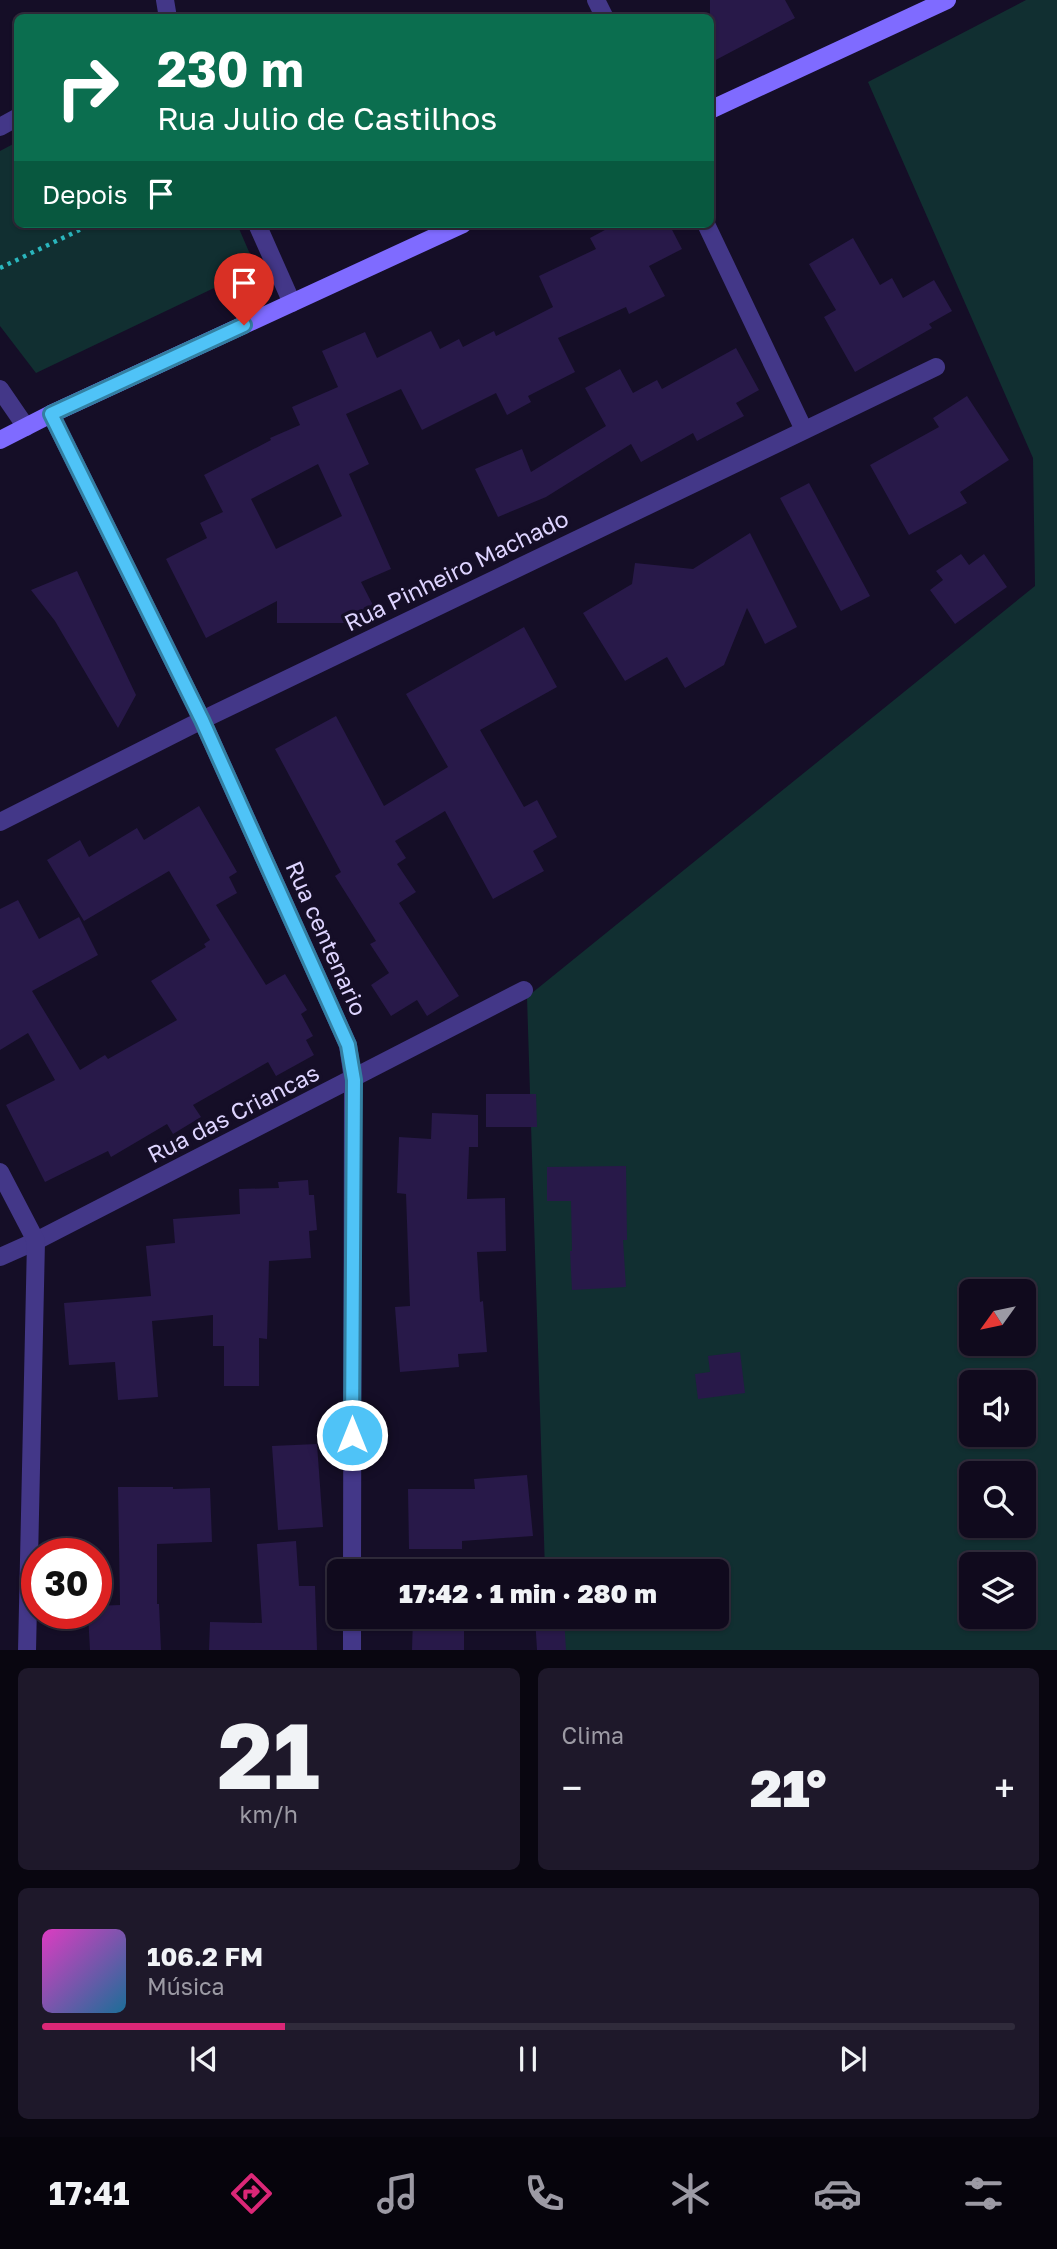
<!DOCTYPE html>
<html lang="pt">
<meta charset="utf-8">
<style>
:root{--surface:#100a1d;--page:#1e182a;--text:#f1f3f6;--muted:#9c9aa4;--line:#302b3b;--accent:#db2777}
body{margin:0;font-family:"Golos Text",sans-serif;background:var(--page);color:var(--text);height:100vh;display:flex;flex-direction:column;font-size:26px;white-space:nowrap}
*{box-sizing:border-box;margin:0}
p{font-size:23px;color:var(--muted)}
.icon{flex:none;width:38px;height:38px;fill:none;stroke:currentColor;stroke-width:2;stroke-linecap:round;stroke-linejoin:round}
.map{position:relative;height:1650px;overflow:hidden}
.sheet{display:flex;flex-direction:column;gap:18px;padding:18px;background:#090610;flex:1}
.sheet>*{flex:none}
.hud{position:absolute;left:14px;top:14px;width:700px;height:214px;border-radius:10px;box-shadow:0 2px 5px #0004,0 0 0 2px var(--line);background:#0b6e4f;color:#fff;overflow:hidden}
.needle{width:46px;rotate:237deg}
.fabs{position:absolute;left:959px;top:1279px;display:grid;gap:14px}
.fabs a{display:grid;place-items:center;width:77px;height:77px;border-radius:10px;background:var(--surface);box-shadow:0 2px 5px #0004,0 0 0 2px var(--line);font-size:35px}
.speed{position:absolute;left:21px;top:1538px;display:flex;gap:14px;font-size:35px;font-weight:700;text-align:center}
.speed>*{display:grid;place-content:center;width:91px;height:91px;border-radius:50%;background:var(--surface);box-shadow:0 2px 5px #0004,0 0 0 2px var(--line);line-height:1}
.speed .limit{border:10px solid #d22;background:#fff;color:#111}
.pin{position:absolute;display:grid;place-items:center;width:60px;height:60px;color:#fff;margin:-72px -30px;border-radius:50% 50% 50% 0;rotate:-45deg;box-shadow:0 0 7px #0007}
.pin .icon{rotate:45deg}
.me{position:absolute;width:77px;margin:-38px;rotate:0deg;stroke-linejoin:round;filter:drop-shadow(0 0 5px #0008)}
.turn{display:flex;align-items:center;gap:24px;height:147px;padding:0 28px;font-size:32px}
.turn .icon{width:91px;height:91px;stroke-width:2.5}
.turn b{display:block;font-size:49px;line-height:60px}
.then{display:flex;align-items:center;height:66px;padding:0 28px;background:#0003;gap:14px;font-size:26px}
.big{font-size:52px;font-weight:800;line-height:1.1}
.sheet .card{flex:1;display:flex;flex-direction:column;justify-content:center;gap:10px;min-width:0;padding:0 24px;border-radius:10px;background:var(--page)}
.sheet .dial{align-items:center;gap:0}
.dial b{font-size:91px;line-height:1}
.song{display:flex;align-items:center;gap:21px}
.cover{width:84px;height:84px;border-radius:10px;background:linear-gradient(135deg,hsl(310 70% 55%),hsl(200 70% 35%))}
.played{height:7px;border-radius:4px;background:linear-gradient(90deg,var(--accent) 25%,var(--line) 25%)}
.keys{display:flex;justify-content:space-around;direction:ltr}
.heat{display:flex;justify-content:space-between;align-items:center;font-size:38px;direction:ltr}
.sheet .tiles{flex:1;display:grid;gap:18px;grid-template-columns:1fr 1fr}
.card:last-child{grid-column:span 2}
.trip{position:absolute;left:327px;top:1559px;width:402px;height:70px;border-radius:10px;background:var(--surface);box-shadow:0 2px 5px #0004,0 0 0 2px var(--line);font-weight:800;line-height:70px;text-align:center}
.menu{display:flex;height:112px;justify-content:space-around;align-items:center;background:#06040c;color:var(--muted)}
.menu .icon{width:49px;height:49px}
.menu .selected{color:var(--accent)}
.menu b{font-size:32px;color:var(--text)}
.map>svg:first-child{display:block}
.green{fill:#112f31;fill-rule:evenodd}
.building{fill:#281949;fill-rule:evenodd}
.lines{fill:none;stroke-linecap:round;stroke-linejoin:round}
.path{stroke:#2ab6bd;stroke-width:4.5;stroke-dasharray:3.5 5;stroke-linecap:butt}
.service{stroke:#433788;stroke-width:18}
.minor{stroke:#433788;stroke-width:18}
.tertiary{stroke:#433788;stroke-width:18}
.secondary{stroke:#7f6bff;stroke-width:18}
.route-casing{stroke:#337fa1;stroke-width:18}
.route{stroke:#4fc3f7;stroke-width:12}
.labels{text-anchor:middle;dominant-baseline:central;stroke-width:7;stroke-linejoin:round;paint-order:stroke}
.street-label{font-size:23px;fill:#ded4ff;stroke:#150e27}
</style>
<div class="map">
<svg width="1057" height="1651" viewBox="0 0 1057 1651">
<rect width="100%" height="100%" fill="#150e27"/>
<path class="green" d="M1026,0h31v1650h-509l-1,-33h171v-45l-173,-1 -18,-574 508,-411 -2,-128 -165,-376zM971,1292h53v52h-53zM971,1382h53v53h-53zM971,1474h53v52h-53zM971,1564h53v53h-53z
M17,142l1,82h219l19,44 -220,105 -36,-47v-175z"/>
<path class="building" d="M710,0h75l10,18 -85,45z
M616,224h53l13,25 -33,17 16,30 -36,18 -3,-7 -68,31 17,34 -47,24 3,6 -24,13 -11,-22 -74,37 -21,-41 -55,25 23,50 -20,10 42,95 -30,13 14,27 -29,14h-69v-22l-71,37 -40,-79 41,-21 -7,-15 23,-11 -19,-37 67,-35 -1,-2 30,-13 -8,-18 46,-20 -16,-36 43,-19 12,26 54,-27 9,18 19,-10 4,8 31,-16 2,5 57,-29 -14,-31 57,-27 -6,-11zM318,464l24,52 -66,33 -25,-50z
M853,238l27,47 12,-7 11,20 31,-18 18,31 -23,13 3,4 -77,44 -31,-55 12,-7 -27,-46z
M736,348l23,42 -23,13 8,13 -47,25 -4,-8 -52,29 -10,-18 -85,53 -48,20 -23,-48 47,-20 9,23 75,-46 -21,-38 35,-19 13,24 24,-13 5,9z
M967,396l42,64 -49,32 7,11 -58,32 -39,-70 69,-38 -6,-9z
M809,483l61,113 -29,15 -61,-113z
M750,533l47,94 -32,17 -18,-36 -23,57 -39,23 -18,-31 -42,24 -42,-68 49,-29 3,-21 58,6z
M961,554l8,11 15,-11 23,33 -52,37 -25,-34 13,-10 -7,-9z
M77,571l59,124 -18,33 -63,-107 -24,-31z
M524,627l33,60 -77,43 44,77 13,-7 20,37 -24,14 11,20 -51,28 -48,-88 -50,30 11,17 -9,6 19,28 -17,11 60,93 -32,20 -10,-16 -26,16 -20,-31 18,-12 -19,-29 6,-3 -41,-65 6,-4 -66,-123 61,-33 48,90 64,-39 -42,-73z
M199,806l38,66 -8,5 8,16 -21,12 50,80 19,-11 22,36 -6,4 12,22 -7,4 8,15 -38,21 -8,-14 -75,43 8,12 -28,17 -6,-10 -56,33 -3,-6 -63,31 -39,-77 49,-25 -27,-47 -28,17v-141l18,-9 21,39 40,-22 19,38 -66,36 48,79 25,-15 3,4 69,-39 -26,-39 55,-34 -2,-3 6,-4 -41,-69 -85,50 -37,-61 33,-20 9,17 48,-29 7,12z
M486,1094h50l1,33h-51z
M432,1113l46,2v32h-9l-2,52 38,-1 1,53 -29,1 3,50 3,-1 4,51 -29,2 1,13 -59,5 -5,-65 15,-1 -4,-112 -9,-1 2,-56 32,2z
M626,1166l1,74h-4l3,47 -54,3 -2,-39h2l-1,-50h-24v-34z
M308,1180l1,15h5l3,35 -8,1 2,27 -42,3 -2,78 -8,-1v48h-35v-40h-11v-31l-61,6 6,76 -40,3 -3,-38 -46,3 -5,-62 87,-7 -5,-50 29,-3 -2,-24 67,-5 -1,-25 40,-1 -1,-6z
M740,1352l5,41 -47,6 -3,-25 15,-2 -2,-16z
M317,1444l6,83 -45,3 -6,-84z
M527,1475l6,61 -71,5v8h-53l-1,-60h67l-1,-10z
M118,1487h55v2l37,-1 2,54 -55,2v60h2l2,46h-71l-2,-36h8v-8l24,-1z
M296,1541l3,45h16l2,64h-108l1,-28 52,1 -5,-79z
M413,1617h51v33h-52z
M535,1617h29l2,33h-29z"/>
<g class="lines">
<path class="path" d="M0,268l92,-44"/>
<path class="service" d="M165,0l3,18
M0,127l18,-10
M257,224l35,79
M0,389l26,38"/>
<path class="minor" d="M596,0l9,18
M706,224l98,206
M51,414l151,306 146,325 5,35 -1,492
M0,822l202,-102 734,-353
M0,1257l36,-16 488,-251
M352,1651v-34"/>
<path class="tertiary" d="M0,1172l36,69 -9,410"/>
<path class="secondary" d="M710,110l237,-110
M0,440l51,-26 412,-190"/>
</g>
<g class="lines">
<g class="route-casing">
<path id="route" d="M244,325l-193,89 151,306 146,325 6,35 -2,355"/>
</g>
<use href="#route" class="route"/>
</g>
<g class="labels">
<g class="street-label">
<text transform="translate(456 570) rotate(-26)">Rua Pinheiro Machado</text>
<text transform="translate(327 938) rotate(66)">Rua centenario</text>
<text transform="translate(233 1113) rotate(-27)">Rua das Criancas</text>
</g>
</g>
</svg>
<div class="fabs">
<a><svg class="needle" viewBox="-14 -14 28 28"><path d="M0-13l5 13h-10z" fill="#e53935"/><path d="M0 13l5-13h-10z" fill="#9c9aa4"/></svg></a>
<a><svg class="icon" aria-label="sound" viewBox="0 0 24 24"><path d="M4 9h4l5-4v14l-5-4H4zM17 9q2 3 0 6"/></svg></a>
<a><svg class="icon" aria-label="search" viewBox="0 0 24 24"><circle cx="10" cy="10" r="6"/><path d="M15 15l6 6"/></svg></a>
<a><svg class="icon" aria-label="layers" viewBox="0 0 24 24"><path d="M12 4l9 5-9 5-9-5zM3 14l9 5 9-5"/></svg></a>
</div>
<div class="speed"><div class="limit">30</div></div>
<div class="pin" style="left:244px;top:325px;background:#d93025"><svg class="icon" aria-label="arrive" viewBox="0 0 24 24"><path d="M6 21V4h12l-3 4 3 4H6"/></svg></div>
<svg class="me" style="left:352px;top:1435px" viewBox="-20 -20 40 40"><circle r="17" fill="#4fc3f7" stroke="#fff" stroke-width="3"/><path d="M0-11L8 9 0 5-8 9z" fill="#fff"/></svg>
<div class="trip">17:42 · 1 min · 280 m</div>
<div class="hud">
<div class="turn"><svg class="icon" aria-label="right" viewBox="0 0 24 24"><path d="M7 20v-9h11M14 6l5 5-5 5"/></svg><div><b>230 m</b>Rua Julio de Castilhos</div></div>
<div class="then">Depois<svg class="icon" aria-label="arrive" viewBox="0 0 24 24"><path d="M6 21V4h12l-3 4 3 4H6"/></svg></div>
</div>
</div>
<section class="sheet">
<div class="tiles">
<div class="card dial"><b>21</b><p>km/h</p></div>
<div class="card"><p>Clima</p>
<div class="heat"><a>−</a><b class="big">21°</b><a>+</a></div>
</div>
<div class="card">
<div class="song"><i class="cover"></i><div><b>106.2 FM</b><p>Música</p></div></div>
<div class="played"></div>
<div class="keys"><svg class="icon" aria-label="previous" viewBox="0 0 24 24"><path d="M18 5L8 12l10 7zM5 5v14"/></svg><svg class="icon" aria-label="pause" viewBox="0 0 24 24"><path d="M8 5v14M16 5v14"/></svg><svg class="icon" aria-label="next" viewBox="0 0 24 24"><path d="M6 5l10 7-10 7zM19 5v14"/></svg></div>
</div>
</div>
</section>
<nav class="menu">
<b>17:41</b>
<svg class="icon selected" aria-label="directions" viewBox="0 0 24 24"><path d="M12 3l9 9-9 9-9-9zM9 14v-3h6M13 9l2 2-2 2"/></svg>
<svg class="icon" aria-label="music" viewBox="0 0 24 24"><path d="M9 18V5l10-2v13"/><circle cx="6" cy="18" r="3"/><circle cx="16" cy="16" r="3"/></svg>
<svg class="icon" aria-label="phone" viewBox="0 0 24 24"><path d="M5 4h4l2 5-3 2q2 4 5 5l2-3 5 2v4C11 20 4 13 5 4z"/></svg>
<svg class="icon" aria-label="climate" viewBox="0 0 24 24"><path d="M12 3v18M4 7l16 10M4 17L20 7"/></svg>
<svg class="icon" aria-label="car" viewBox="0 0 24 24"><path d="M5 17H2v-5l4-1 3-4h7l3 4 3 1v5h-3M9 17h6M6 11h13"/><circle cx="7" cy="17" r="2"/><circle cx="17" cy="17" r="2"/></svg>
<svg class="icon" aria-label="filters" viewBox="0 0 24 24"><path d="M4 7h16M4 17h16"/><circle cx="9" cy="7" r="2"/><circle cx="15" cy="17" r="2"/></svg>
</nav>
